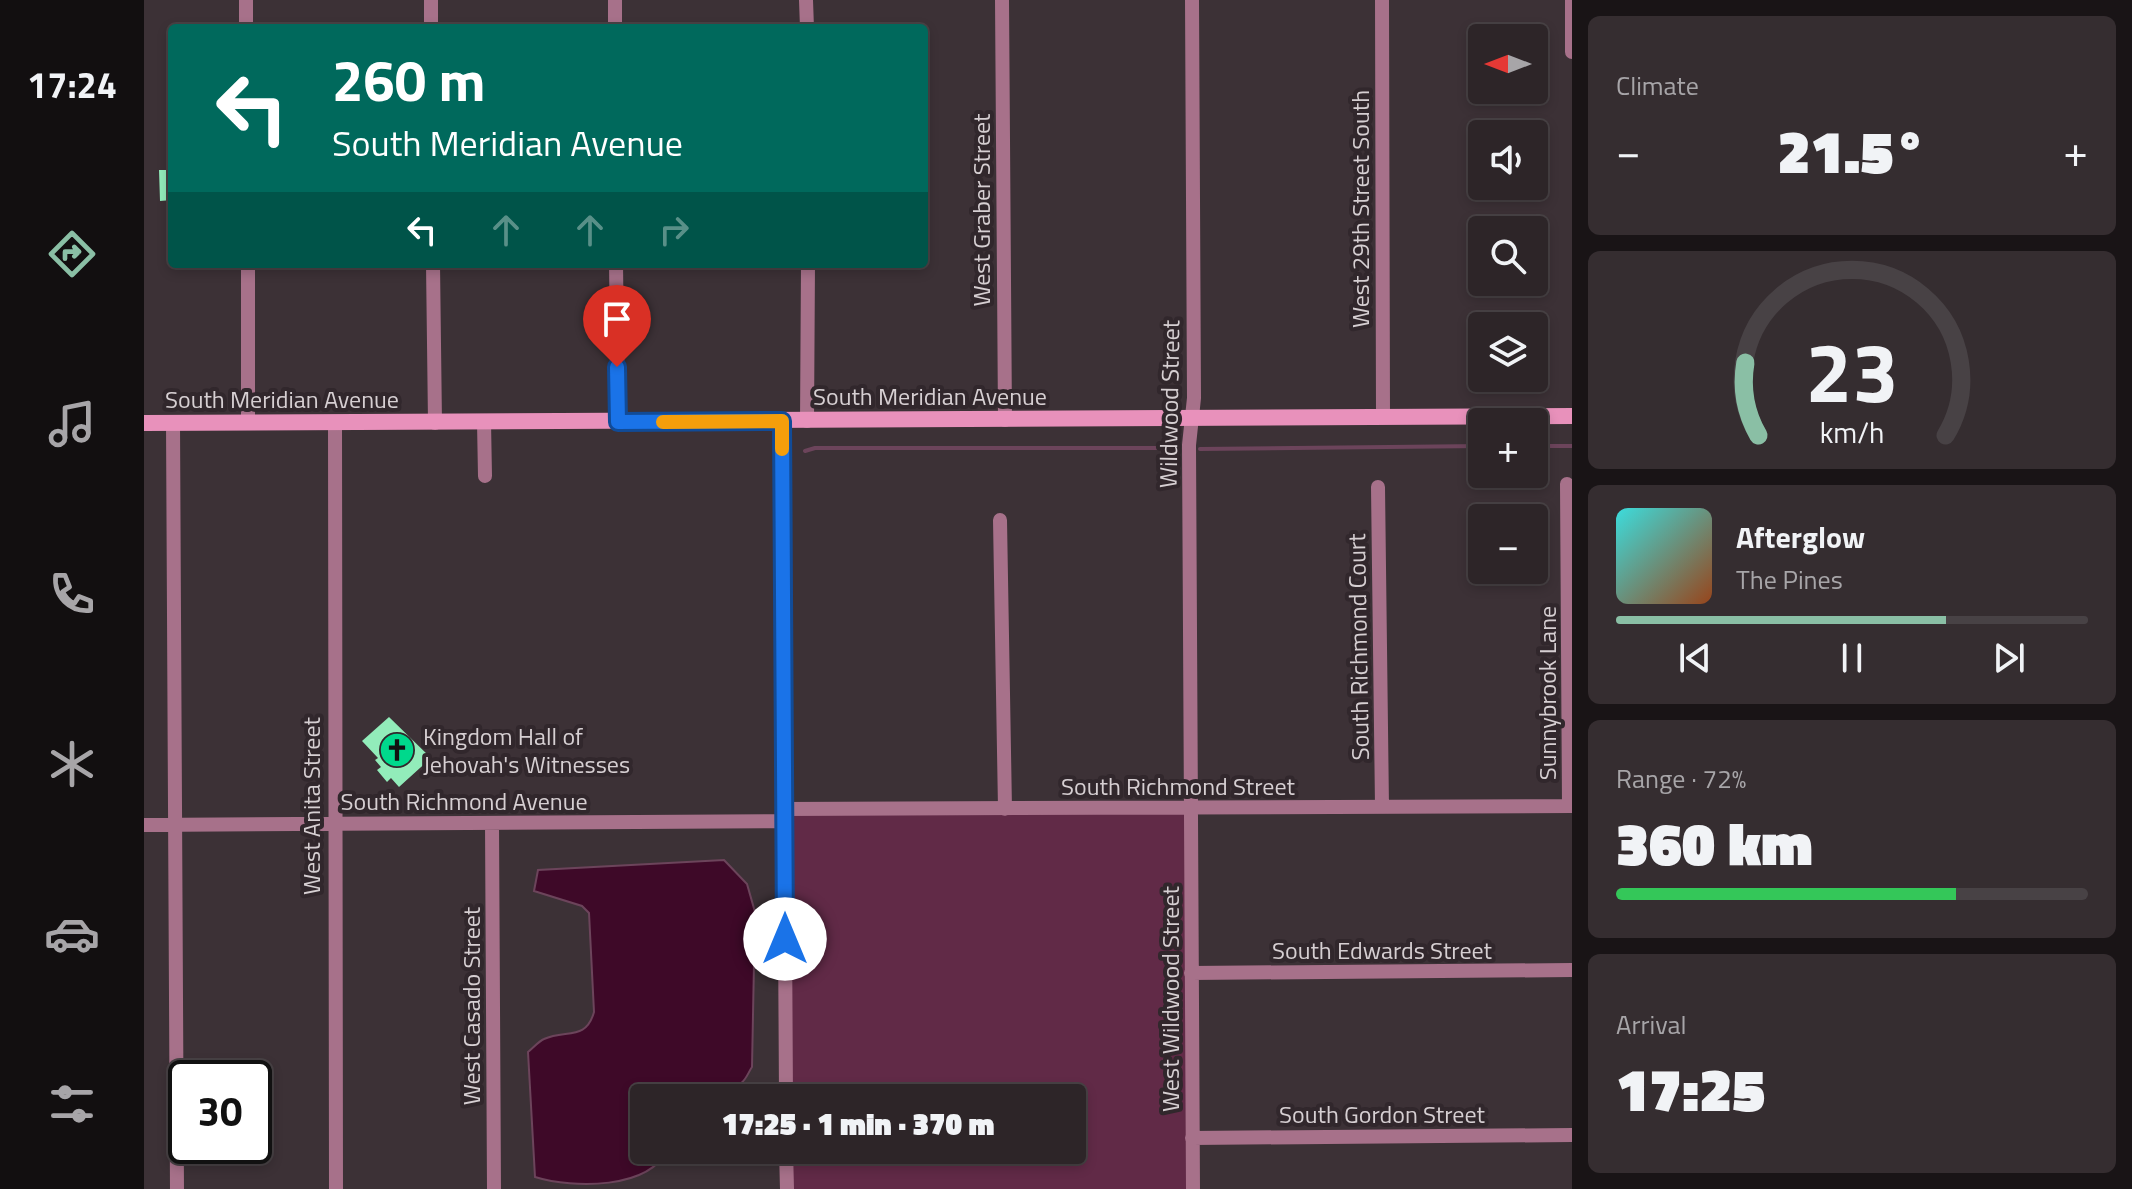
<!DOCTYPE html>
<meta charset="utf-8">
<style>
:root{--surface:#2d2528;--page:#352d30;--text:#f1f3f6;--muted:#a7a5a8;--line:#484245;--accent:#8abfa5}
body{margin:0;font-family:"Titillium Web",sans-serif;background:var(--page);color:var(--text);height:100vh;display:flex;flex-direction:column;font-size:30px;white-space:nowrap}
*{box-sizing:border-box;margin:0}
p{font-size:26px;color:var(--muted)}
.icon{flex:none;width:44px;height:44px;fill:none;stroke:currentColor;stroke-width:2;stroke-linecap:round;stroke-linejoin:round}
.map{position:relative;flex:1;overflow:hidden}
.side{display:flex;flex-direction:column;gap:16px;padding:16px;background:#191416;width:560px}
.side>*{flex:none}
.banner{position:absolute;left:24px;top:24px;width:760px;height:244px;border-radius:8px;box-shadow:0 4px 12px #0003,0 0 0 2px var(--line);background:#00695c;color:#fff;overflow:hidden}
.needle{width:52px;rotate:270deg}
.controls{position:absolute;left:1324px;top:24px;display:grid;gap:16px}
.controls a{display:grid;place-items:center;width:80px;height:80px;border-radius:8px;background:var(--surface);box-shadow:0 4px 12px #0003,0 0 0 2px var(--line);font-size:40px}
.speed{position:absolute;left:24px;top:1060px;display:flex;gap:16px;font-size:40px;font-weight:700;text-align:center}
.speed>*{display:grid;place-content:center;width:104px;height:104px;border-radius:50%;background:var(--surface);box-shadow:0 4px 12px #0003,0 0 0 2px var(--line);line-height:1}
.speed .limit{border:4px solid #111;border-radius:12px;background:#fff;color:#111}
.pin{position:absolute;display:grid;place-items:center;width:68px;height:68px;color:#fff;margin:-82px -34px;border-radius:50% 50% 50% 0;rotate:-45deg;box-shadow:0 0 8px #0007}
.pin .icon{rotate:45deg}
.me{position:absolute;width:88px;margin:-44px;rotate:0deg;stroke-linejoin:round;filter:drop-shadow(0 0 6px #0008)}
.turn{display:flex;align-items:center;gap:28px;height:168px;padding:0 32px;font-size:36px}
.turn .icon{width:104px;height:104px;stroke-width:2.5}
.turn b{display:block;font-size:56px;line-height:68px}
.lanes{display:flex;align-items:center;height:76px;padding:0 32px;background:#0003;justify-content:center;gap:40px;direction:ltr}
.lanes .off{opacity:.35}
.big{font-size:60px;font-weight:800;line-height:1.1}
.side .card{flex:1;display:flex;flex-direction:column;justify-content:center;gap:12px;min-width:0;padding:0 28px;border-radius:12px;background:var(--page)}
.side .dial{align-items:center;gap:0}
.dial svg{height:208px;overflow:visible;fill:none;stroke:var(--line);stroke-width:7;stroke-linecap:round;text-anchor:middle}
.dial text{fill:var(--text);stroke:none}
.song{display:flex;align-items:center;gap:24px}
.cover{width:96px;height:96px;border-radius:12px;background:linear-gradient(135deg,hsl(180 70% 55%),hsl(20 70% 35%))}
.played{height:8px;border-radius:4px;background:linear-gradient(90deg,var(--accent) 70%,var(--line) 70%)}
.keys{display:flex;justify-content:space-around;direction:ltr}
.heat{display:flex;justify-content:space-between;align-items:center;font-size:44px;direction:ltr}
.charge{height:12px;border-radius:6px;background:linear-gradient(90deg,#34c759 72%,var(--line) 0)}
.trip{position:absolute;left:486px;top:1084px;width:456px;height:80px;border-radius:8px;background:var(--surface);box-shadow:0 4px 12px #0003,0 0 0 2px var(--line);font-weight:800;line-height:80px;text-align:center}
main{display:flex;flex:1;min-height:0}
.tabs{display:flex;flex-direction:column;width:144px;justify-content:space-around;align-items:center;background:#120f10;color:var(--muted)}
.tabs .icon{width:56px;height:56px}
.tabs .on{color:var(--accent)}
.tabs b{font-size:36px;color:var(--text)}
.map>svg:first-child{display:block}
.green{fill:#612a47}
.water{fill:#3e0928;stroke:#6c445b;stroke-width:2}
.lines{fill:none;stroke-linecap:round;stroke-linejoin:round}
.stream{stroke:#6c445b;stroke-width:4}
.building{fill:#92ecba}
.minor{stroke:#a7718a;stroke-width:14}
.secondary{stroke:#e891bb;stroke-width:16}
.route-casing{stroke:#114b97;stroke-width:20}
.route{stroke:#1a73e8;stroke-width:14}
.slow{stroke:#f59e0b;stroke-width:14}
.labels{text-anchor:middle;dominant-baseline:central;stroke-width:8;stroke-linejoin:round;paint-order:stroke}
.street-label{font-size:24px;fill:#d6cfd2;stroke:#31272c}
.poi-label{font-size:24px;fill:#d6cfd2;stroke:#31272c;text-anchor:start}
</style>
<main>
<nav class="tabs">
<b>17:24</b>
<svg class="icon on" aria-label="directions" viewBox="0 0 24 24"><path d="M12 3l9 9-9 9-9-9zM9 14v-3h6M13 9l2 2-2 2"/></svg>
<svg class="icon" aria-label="music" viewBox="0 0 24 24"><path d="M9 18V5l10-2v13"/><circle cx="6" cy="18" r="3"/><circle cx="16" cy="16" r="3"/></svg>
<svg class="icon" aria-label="phone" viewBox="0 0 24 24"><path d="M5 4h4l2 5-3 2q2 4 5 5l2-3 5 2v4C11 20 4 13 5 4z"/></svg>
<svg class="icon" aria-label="climate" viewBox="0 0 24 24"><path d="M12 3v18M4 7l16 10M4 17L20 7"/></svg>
<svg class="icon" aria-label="car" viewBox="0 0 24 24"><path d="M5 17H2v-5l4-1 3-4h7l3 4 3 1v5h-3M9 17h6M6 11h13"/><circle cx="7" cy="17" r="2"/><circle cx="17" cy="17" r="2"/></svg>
<svg class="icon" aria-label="filters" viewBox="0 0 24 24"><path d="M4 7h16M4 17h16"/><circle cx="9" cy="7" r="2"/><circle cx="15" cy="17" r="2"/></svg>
</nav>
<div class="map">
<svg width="1428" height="1189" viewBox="0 0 1428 1189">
<rect width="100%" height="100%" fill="#3c3136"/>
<path class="green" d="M1047,808l2,381h-405l-1,-39h285v-52h-285l-3,-289z"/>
<path class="water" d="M580,860l23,24 8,28 -3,155c-3,4 -6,13 -11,16 -14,13 -77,15 -97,15v52h23c-18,39 -93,39 -132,27l-7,-125c5,-4 11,-11 16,-13 22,-10 42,2 50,-27l-5,-99 -7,-7 -48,-15 4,-21z"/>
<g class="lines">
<path class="stream" d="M1390,446h38
M1056,449l282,-3
M661,451l10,-3h363"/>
</g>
<path class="building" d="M15,170h13v30l-12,1z
M245,717l42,41 -32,29 -8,-9 -4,4 -10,-12 4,-3 -6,-7 3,-2 -16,-17z"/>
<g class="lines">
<path class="minor" d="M102,0v28
M287,0v28
M471,0v28
M662,0l1,28
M858,0l3,420
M1048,0l2,398 -5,47 4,744
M1238,0l1,417
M1428,0v52
M104,264v158
M289,264l2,159
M472,264l2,158
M638,421l4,677
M663,421l1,-157
M340,422l1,54
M29,423l4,766
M191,423l1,766
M1423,484l2,322
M1234,487l4,320
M856,520l5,289
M640,809l788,-3
M348,824l2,365
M0,825l641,-4
M1047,973l381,-3
M1048,1138l380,-3
M642,1150l1,39"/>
<path class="secondary" d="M0,423l1428,-7"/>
</g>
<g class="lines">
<g class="route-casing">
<path id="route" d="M473,367l1,55 164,-1 3,518"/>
</g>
<use href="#route" class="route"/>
<path class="slow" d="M519,422l119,-1v28"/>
</g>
<defs>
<g id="church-disc" transform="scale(1.8)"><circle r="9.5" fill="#00d98c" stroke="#31272c"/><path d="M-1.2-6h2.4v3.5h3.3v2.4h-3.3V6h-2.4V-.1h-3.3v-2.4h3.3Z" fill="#111"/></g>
</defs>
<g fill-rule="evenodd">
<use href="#church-disc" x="253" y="750"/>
</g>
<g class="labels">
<g class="street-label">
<text transform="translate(1216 209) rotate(-90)">West 29th Street South</text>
<text transform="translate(837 210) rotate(-90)">West Graber Street</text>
<text x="786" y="396">South Meridian Avenue</text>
<text x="138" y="399">South Meridian Avenue</text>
<text transform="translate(1025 404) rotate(-89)">Wildwood Street</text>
<text transform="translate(1214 647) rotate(-91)">South Richmond Court</text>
<text transform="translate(1403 693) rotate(-90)">Sunnybrook Lane</text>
<text x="1034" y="786">South Richmond Street</text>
<text x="320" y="801">South Richmond Avenue</text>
<text transform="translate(167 806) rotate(-90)">West Anita Street</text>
<text x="1238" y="950">South Edwards Street</text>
<text transform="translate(1026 999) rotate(-90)">West Wildwood Street</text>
<text transform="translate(327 1006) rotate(-90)">West Casado Street</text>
<text x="1238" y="1114">South Gordon Street</text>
</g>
<g class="poi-label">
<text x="279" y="736">Kingdom Hall of<tspan x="279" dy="28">Jehovah's Witnesses</tspan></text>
</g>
</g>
</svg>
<div class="controls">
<a><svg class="needle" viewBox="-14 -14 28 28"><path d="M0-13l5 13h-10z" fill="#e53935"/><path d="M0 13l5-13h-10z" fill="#a7a5a8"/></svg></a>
<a><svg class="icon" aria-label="sound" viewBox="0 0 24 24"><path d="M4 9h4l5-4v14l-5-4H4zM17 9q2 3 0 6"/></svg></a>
<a><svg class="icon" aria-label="search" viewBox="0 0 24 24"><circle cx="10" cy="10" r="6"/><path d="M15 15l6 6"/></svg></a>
<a><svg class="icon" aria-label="layers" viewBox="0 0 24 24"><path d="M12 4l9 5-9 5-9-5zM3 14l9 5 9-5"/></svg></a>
<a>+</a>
<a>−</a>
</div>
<div class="speed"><div class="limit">30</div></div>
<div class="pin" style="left:473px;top:367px;background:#d93025"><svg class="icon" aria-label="arrive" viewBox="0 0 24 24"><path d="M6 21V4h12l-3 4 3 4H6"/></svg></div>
<svg class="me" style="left:641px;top:939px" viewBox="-20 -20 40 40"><circle r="19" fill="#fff"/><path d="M0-13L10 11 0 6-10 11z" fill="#1a73e8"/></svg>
<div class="trip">17:25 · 1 min · 370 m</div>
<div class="banner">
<div class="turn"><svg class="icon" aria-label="left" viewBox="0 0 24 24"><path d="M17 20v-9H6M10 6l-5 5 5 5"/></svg><div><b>260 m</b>South Meridian Avenue</div></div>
<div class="lanes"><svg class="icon" aria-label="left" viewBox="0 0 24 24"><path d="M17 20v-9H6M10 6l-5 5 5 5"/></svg><svg class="icon off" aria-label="ahead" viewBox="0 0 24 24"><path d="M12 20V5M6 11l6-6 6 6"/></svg><svg class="icon off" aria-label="ahead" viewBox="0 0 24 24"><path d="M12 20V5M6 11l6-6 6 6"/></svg><svg class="icon off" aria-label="right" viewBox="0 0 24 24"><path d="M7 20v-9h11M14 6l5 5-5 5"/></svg></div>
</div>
</div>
<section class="side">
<div class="card"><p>Climate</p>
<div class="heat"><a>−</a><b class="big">21.5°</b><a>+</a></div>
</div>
<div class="card dial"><svg viewBox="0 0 100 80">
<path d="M14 69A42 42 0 1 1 86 69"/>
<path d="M14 69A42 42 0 0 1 9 41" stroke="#8abfa5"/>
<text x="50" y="56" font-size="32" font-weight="700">23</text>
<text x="50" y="72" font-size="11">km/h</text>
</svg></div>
<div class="card">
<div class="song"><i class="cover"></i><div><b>Afterglow</b><p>The Pines</p></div></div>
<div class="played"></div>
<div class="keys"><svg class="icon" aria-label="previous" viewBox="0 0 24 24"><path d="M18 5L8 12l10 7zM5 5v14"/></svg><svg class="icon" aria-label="pause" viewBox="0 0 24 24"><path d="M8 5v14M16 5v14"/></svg><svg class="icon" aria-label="next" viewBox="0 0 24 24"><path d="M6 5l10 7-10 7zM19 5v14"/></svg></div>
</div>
<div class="card"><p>Range · 72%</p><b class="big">360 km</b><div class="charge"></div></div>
<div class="card"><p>Arrival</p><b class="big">17:25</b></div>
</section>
</main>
